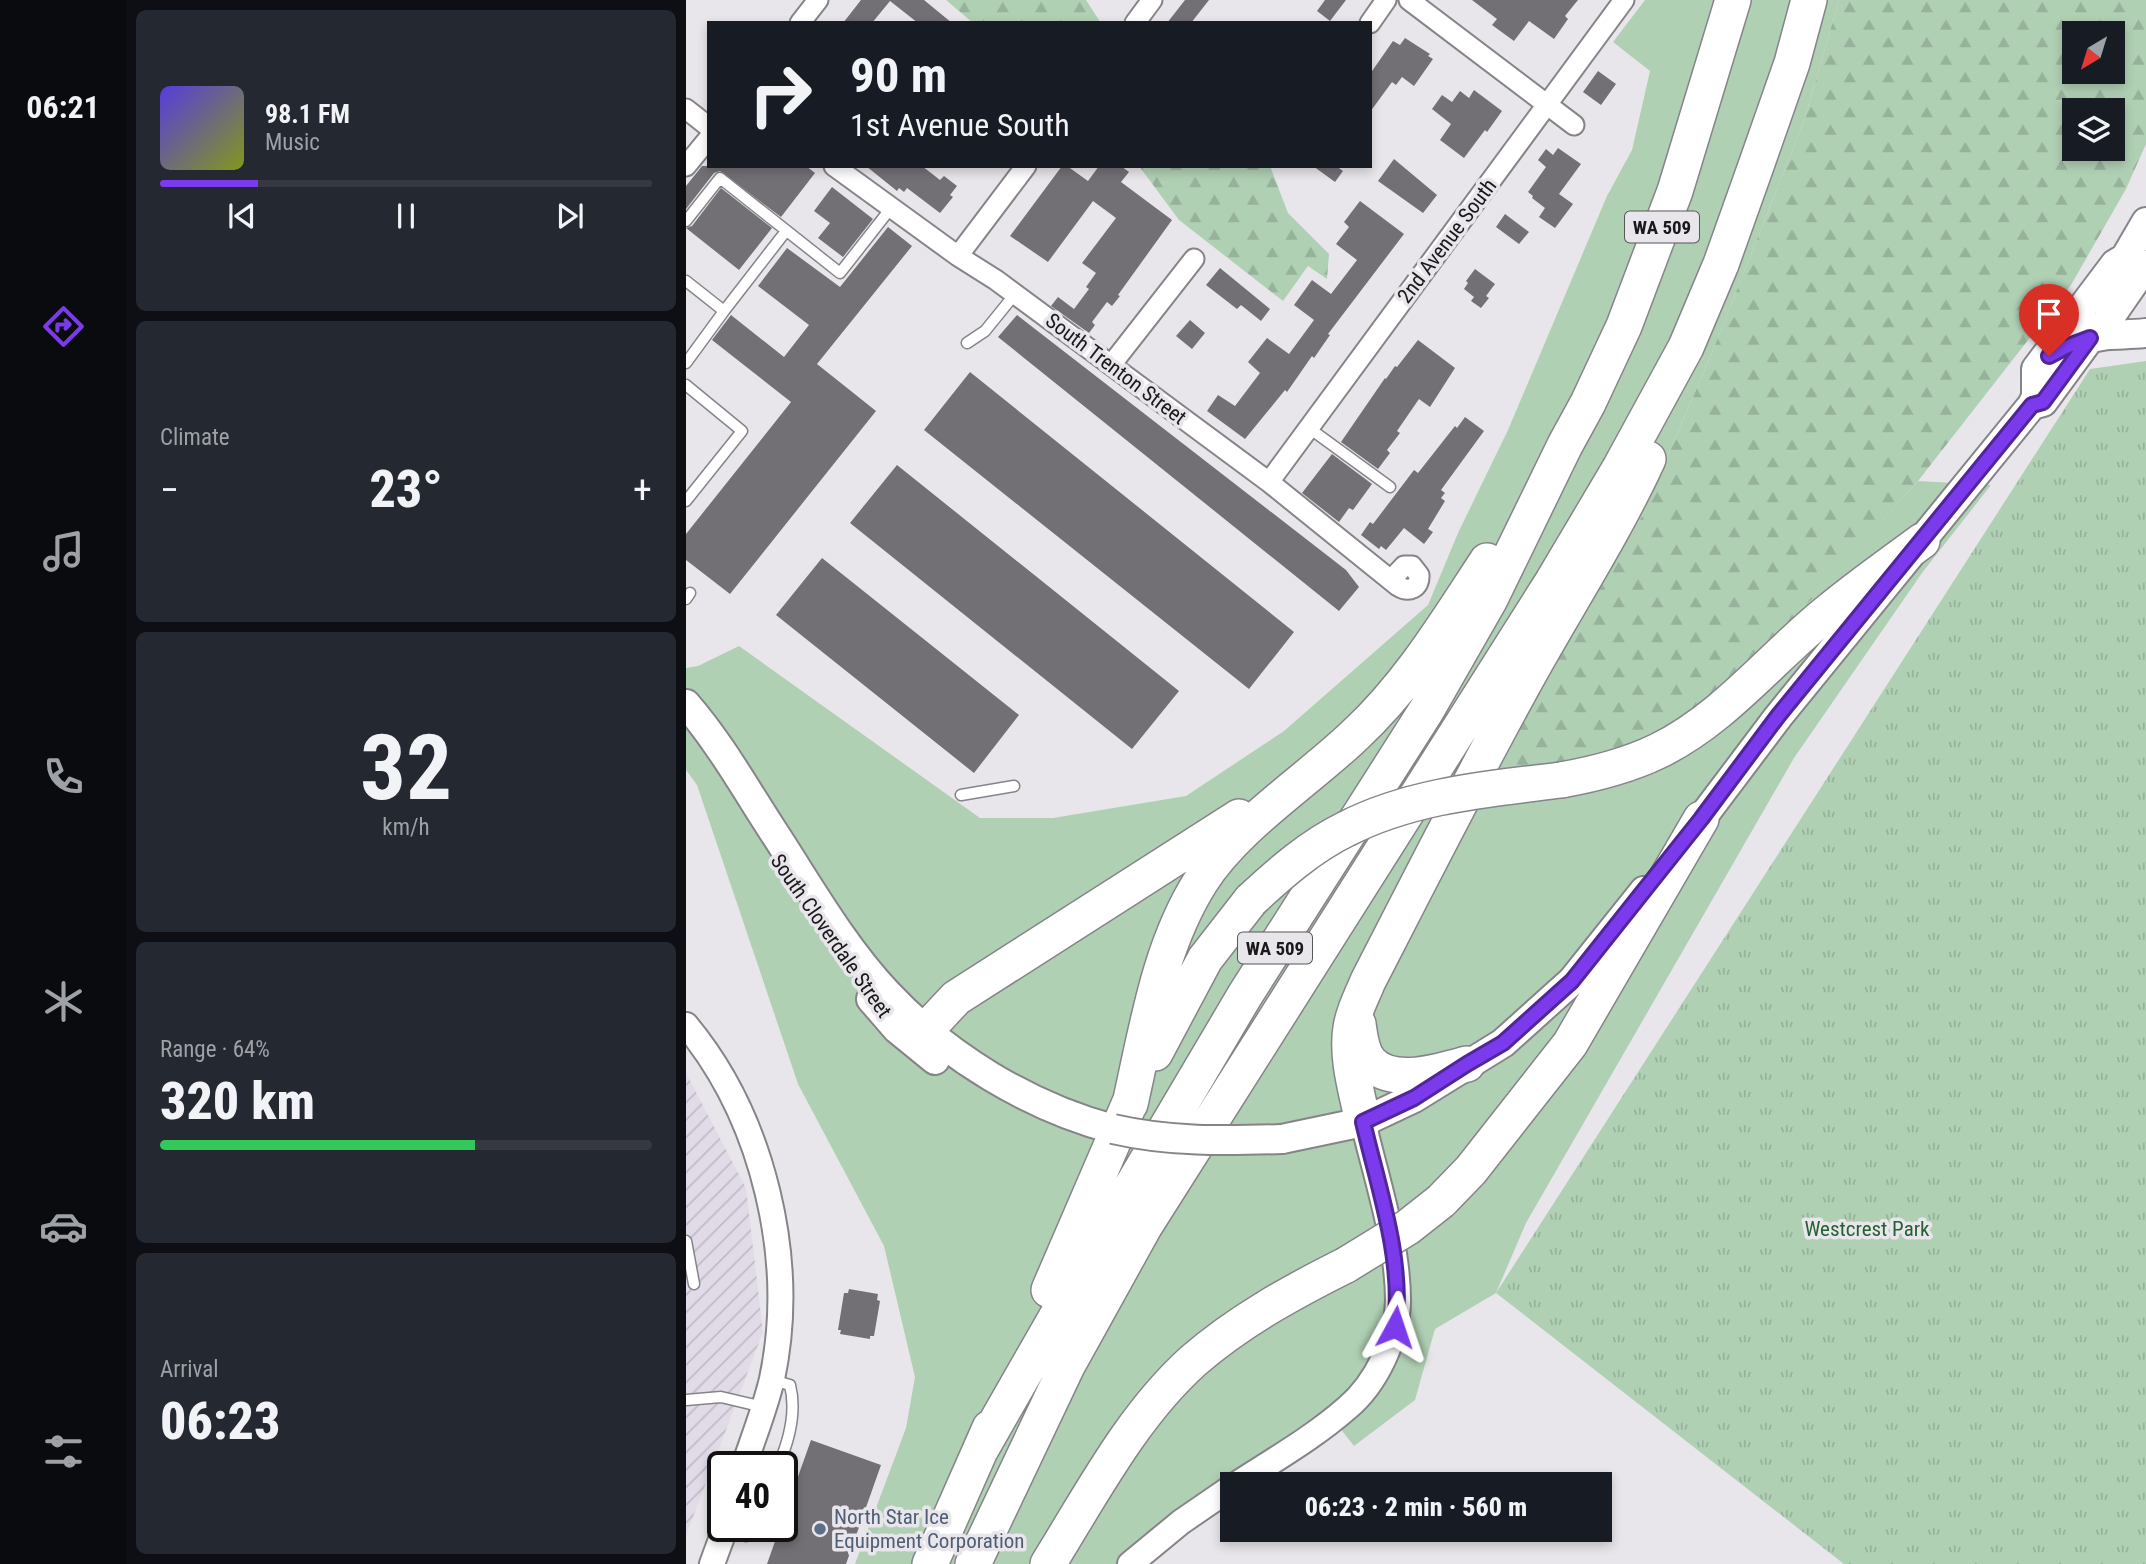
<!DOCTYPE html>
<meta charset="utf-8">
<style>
:root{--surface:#171b24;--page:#242831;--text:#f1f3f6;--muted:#9ea1a6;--line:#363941;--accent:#7c3aed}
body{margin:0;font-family:"Roboto Condensed",sans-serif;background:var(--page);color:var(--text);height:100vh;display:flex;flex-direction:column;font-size:26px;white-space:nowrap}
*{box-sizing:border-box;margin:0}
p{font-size:23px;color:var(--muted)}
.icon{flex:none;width:38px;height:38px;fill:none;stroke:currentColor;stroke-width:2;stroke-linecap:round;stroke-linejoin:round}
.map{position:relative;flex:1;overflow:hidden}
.sheet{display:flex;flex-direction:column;gap:10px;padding:10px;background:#0d0f14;width:560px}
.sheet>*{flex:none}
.hud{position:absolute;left:21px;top:21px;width:665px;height:147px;border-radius:0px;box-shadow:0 4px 10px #0003;background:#171b24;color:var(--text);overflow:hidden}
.needle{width:46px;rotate:218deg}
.controls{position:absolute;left:1376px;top:21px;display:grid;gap:14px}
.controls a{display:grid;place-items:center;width:63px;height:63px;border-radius:0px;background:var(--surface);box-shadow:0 4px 10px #0003;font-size:35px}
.speed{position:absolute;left:21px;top:1451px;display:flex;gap:14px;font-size:35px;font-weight:700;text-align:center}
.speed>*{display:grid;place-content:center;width:91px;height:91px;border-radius:50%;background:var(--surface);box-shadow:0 4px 10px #0003;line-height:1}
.speed .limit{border:4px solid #111;border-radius:10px;background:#fff;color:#111}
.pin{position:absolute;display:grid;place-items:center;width:60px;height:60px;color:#fff;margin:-72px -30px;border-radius:50% 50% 50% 0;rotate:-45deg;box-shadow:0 0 7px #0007}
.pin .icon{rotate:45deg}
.me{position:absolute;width:77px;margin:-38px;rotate:5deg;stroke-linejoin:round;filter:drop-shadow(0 0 5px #0008)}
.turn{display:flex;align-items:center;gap:24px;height:147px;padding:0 28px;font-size:32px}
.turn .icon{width:91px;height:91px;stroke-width:2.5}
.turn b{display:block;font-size:49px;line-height:60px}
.big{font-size:52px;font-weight:800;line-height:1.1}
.sheet .card{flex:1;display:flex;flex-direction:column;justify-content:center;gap:10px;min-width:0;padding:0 24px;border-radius:10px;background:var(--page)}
.sheet .dial{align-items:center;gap:0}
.dial b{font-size:91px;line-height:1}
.song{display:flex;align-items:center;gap:21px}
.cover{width:84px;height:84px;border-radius:10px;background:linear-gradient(135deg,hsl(250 70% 55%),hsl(70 70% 35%))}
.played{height:7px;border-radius:4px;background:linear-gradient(90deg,var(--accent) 20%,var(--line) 20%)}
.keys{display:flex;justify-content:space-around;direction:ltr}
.heat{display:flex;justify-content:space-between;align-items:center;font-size:38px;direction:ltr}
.charge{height:10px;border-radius:5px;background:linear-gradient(90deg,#34c759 64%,var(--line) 0)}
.trip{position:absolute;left:534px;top:1472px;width:392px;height:70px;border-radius:0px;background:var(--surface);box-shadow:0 4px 10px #0003;font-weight:800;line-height:70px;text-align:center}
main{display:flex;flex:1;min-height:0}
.menu{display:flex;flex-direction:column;width:126px;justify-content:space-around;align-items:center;background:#090b0e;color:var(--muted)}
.menu .icon{width:49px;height:49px}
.menu .selected{color:var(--accent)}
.menu b{font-size:32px;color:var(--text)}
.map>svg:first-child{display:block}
.industrial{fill:url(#industrial-furrows)}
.grass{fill:#b0d0b4}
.forest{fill:url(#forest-firs);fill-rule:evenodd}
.park{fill:url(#park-tufts)}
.building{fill:#727075}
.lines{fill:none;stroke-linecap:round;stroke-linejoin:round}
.service-casing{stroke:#868489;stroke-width:13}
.minor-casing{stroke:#868489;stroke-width:23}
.tertiary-casing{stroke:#868489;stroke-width:28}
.secondary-casing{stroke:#868489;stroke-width:32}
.motorway-casing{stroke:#868489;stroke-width:38}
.service{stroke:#fff;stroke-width:10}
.minor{stroke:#fff;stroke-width:19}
.tertiary{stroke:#fff;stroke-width:24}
.secondary{stroke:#fff;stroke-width:28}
.motorway{stroke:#fff;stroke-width:35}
.secondary-bridge-casing{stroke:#868489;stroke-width:32;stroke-linecap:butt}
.motorway-bridge-casing{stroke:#868489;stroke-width:38;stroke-linecap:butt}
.secondary-bridge{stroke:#fff;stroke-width:28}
.motorway-bridge{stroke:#fff;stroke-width:35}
.route-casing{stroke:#51269a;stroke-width:18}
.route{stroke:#7c3aed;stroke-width:12}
.service-dot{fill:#5c6f8a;stroke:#e9e6eb;stroke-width:2.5}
.labels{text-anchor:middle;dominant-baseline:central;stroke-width:7;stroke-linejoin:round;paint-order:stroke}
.shield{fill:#e9e6eb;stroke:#575659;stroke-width:2}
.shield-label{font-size:19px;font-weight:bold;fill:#19181a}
.street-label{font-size:21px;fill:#19181a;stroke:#e9e6eb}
.park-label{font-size:21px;fill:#226132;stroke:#e9e6eb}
.service-label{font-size:21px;fill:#4e5e75;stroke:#e9e6eb;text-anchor:start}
</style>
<main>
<nav class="menu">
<b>06:21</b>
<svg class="icon selected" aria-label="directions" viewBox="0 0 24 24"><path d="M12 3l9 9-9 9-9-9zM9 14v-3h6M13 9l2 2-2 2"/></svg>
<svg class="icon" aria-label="music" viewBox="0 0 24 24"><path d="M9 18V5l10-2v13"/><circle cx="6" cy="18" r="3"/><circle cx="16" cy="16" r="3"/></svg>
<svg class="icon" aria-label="phone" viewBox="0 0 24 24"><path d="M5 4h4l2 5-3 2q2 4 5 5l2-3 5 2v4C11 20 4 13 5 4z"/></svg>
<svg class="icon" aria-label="climate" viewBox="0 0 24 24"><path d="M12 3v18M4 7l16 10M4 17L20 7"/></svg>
<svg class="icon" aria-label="car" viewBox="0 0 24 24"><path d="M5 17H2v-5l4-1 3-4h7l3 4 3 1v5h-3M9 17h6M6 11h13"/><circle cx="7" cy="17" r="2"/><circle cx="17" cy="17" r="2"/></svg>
<svg class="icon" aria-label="filters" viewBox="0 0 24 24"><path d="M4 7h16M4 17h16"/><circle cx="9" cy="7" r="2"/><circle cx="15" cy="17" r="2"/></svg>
</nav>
<section class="sheet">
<div class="card">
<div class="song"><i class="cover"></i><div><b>98.1 FM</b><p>Music</p></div></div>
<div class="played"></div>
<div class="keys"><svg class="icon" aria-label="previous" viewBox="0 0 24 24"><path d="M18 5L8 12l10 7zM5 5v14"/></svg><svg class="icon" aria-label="pause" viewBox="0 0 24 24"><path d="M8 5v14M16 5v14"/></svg><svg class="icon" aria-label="next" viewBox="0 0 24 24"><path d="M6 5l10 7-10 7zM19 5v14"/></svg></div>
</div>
<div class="card"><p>Climate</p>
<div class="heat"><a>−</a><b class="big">23°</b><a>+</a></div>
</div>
<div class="card dial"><b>32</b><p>km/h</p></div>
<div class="card"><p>Range · 64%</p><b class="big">320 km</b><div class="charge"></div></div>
<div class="card"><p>Arrival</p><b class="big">06:23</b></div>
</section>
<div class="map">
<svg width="1460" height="1564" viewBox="0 0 1460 1564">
<defs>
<pattern id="industrial-furrows" width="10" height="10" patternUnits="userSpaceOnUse" patternTransform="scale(1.75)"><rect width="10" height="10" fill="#e1dbe7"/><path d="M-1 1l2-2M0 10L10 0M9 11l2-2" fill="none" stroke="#c0bbc6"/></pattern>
<pattern id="forest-firs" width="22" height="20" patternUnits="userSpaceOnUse" patternTransform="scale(1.75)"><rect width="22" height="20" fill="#b0d0b4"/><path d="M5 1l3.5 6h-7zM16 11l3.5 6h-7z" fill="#97b29a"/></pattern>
<pattern id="park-tufts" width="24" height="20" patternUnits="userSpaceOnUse" patternTransform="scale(1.75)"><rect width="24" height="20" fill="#b0d0b4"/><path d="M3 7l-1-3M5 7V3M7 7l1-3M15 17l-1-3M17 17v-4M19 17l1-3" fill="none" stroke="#97b29a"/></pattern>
</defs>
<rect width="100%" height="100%" fill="#e9e6eb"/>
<path class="industrial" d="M0,1073l60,115 17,144 -77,204z"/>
<path class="grass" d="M959,0h194l-35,121 -93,234 -69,161 -160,260 283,-126 153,-169 73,4 -69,88 -128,185 -268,465 -30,70 -61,36 -20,71 -61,46 -29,-37 -153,107 -54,48h-263l51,-136 9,-51 -31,-131 -86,-162 -101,-299 -11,-15v-102l12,-2 41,-20 241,172h73l133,-22 98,-65 144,-126 30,-72 50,-103 99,-234 25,-46 18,-79 -37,-29z"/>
<path class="forest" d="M260,0h140l13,20 -2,3h-124z
M1153,0h307v144l-20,45 -55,96 -153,196 -152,169 -91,75 -45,21 -42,13 -106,17 160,-260 69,-161 93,-234zM1388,33h38v39h-38zM1388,110h38v39h-38z
M453,166h131l18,47 41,41 -2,25 -19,-13 -25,35 -104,-81z"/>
<path class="park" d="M1460,361v1203h-302l-348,-271 594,-924z"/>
<path class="building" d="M175,0h63l28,23h-34l-28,-22 -18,22h-29z
M499,0h24l-18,23h-24z
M639,0h21l-16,21 -13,-10z
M786,0h106l-13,16 3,3 -14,20 -25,-18 -15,20 -22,-16 5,-6z
M719,38l25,16 -2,2 5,3 -19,27 -12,-9 -6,8 -4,-3 -22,30v-38l23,-33 7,4z
M912,71l18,13 -15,21 -18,-13z
M788,90l28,21 -15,21 -2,-2 -21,28 -24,-18 11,-16 -19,-15 10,-14 10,7 8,-11 9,7z
M872,148l23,16 -22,30 14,10 -18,24 -16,-11 6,-9 -13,-10 1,-2 -5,-4 18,-25 -8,-7 8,-11 7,6z
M708,159l43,36 -14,18 -45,-32z
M16,166h104l9,7 -34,44 -61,-46 -6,2 -28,36v-23z
M180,166h56l18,14 4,-4 13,10 -7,9 3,2 -13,16 -33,-25 -3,4 -5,-4 -2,3z
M376,166h5l21,15 11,-15h22l8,6 -8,10 51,38 -54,75 2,1 -8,10 -5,-4 -15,20 3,3 -6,8 -38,-27 7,-9 16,12 15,-20 -3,-2 10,-14 -14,-10 34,-45 -23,-17 -45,61 -38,-26z
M627,166h23l7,5 -8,11z
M146,187l41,32 -30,38 -25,-19 12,-15 -16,-12z
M35,188l51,40 -33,42 -53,-42 6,-2z
M674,201l44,33 -76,100 2,1 -16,23 -2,-2 -25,36 -2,-2 -40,49 -38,-28 11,-16 17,11 25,-33 -12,-11 19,-24 22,16 25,-34 -20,-15 18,-25 19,14 26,-34 -21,-16 13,-17 -5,-5z
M819,214l24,18 -10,12 -23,-17z
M202,227l24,19 -95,118 59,47 -146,183 -44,-34v-26l105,-132 -79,-62 19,-25 53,42 25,-32 -51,-39 29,-38 53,39z
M534,268l50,41 -9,12 -20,-16 -4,4 -31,-24z
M789,269l20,15 -9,12 3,2 -8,10 -10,-7 3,-4 -10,-8 4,-6 -2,-2z
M331,315l329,255 13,17 -20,24 -341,-274z
M504,320l15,13 -13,16 -16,-13z
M732,340l37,28 -25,39 -11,-8 -22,32 3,2 -13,17 3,3 -12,16 -37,-27 44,-64 1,1 9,-13 2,1z
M284,372l324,260 -45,57 -325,-259z
M779,417l19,14 -43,59 4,3 -4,5 4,3 -17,28 5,3 -9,12 -20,-16 -18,22 -5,-4 -2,3 -18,-14 9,-13 3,2 41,-54 4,3 37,-47 2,2z
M646,454l40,30 -19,26 -4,-2 -10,14 -37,-29z
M211,465l282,226 -47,58 -282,-226z
M136,558l197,157 -45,58 -198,-158z
M163,1289l29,5 -1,6 3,1 -6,35h-4v3l-30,-5 1,-4h-3l6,-37h4z
M125,1440l70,25 -35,99h-79z"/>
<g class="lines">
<g class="service-casing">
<path id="service" d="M0,221l34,-43 120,95 51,-65
M0,281l38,30 -38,52
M38,311l62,-80
M281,343l18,-12 30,-37
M0,385l56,46 -56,70
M623,428l81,59
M0,599l4,-6
M275,795l53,-9
M0,1241l8,43
M86,1380l18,5c7,28 -1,56 -12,81
M0,1400l35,-3 42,10
M39,1531l21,5 7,-10"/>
</g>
<g class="minor-casing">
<path id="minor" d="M723,0l165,125
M114,23l18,-23
M449,23l17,-23
M684,23l16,-23
M0,109l23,18
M0,166l23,-28
M148,166l124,90 38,24 273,202 129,104c11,7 22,2 21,-11l-7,-9h-8l-13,14
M272,256l68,-90
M425,365l83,-106
M583,482l355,-482"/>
</g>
<g class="tertiary-casing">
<path id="tertiary" d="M0,1025c78,94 111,235 86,354 -7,30 -19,59 -28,87
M551,1484c37,-24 77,-47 110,-76 29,-24 51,-70 51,-108 0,-57 -22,-123 -35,-178
M26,1564l14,-38
M444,1564l51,-42 51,-35"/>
</g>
<g class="secondary-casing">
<path id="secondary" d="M1400,340c23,-8 37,-4 60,-7
M1346,405l11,-3 47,-64 16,-15 40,-58
M0,704c34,39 59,84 87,127 36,55 69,114 114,162 59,63 142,114 226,136
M1003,835l89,-118 254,-312 4,-8v-28l79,-105 10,-6 21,-36
M185,999l26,30 38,31
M596,1139l81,-17 51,-24 89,-55 69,-62 72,-90"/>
</g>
<g class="motorway-casing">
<path id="motorway" d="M875,780c34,-6 66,-14 97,-29 66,-32 114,-94 170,-139 30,-25 63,-48 94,-71
M672,1024c2,13 3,28 12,38 22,25 70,9 97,2
M241,1029l29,-31 283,-181
M469,1053l50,-94 46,-59
M444,1104c17,-75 29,-157 71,-223 36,-56 106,-100 154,-146 54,-50 92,-113 132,-174
M677,1122c-6,-29 -17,-64 -12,-94 2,-16 11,-32 17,-47 53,-103 105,-206 161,-307 40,-72 85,-141 119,-215
M755,1201l30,-31 99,-126 131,-225
M363,1290l82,-190
M295,1449l131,-229 133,-225 181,-284 64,-112 75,-154 23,-42 36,-77 51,-135 58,-191
M244,1564l60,-136
M287,1564l94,-198 77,-139 409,-646 67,-113 66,-121 35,-83 36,-101 35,-100 17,-63
M362,1564c43,-69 84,-148 145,-203 46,-40 99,-69 153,-96"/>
</g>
<use href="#service" class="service"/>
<use href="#minor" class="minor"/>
<use href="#tertiary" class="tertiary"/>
<use href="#secondary" class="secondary"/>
<use href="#motorway" class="motorway"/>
<g class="secondary-bridge-casing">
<path id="secondary-bridge" d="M427,1129c56,13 111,12 169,10"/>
</g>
<g class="motorway-bridge-casing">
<path id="motorway-bridge" d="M565,900c29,-27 60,-54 95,-71 66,-34 143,-40 215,-49
M660,1265l62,-38 33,-26"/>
</g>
<use href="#secondary-bridge" class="secondary-bridge"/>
<use href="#motorway-bridge" class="motorway-bridge"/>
</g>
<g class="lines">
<g class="route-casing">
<path id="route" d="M709,1327c9,-67 -17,-140 -32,-205l51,-24 53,-34 36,-21 69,-62 129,-162 77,-103 254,-311 11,-3 47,-64 -24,9 -17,9"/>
</g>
<use href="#route" class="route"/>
</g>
<circle class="service-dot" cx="134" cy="1529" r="7"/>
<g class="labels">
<g class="shield">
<rect x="939" y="211.5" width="74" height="31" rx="5"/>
<rect x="552" y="932.5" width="74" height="31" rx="5"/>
</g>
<g class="shield-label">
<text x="976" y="227">WA 509</text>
<text x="589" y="948">WA 509</text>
</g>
<g class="street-label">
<text transform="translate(761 241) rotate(-53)">2nd Avenue South</text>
<text transform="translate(430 369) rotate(37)">South Trenton Street</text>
<text transform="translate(145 936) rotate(55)">South Cloverdale Street</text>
</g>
<g class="park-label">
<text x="1181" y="1229">Westcrest Park</text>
</g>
<g class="service-label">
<text x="148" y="1517">North Star Ice<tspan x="148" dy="24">Equipment Corporation</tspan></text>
</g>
</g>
</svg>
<div class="controls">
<a><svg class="needle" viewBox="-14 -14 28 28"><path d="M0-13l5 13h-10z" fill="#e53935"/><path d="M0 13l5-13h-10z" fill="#9ea1a6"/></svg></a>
<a><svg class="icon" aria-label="layers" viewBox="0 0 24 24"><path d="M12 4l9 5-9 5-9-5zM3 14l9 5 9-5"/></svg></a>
</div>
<div class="speed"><div class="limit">40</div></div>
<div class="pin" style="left:1363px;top:356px;background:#d93025"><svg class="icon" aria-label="arrive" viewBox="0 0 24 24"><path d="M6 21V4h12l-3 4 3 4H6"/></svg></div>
<svg class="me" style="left:709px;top:1327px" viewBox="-20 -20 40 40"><path d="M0-17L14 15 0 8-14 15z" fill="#7c3aed" stroke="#fff" stroke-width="4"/></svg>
<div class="trip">06:23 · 2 min · 560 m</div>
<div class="hud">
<div class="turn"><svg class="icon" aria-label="right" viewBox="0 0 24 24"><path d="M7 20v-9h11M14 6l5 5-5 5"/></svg><div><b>90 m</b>1st Avenue South</div></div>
</div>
</div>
</main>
